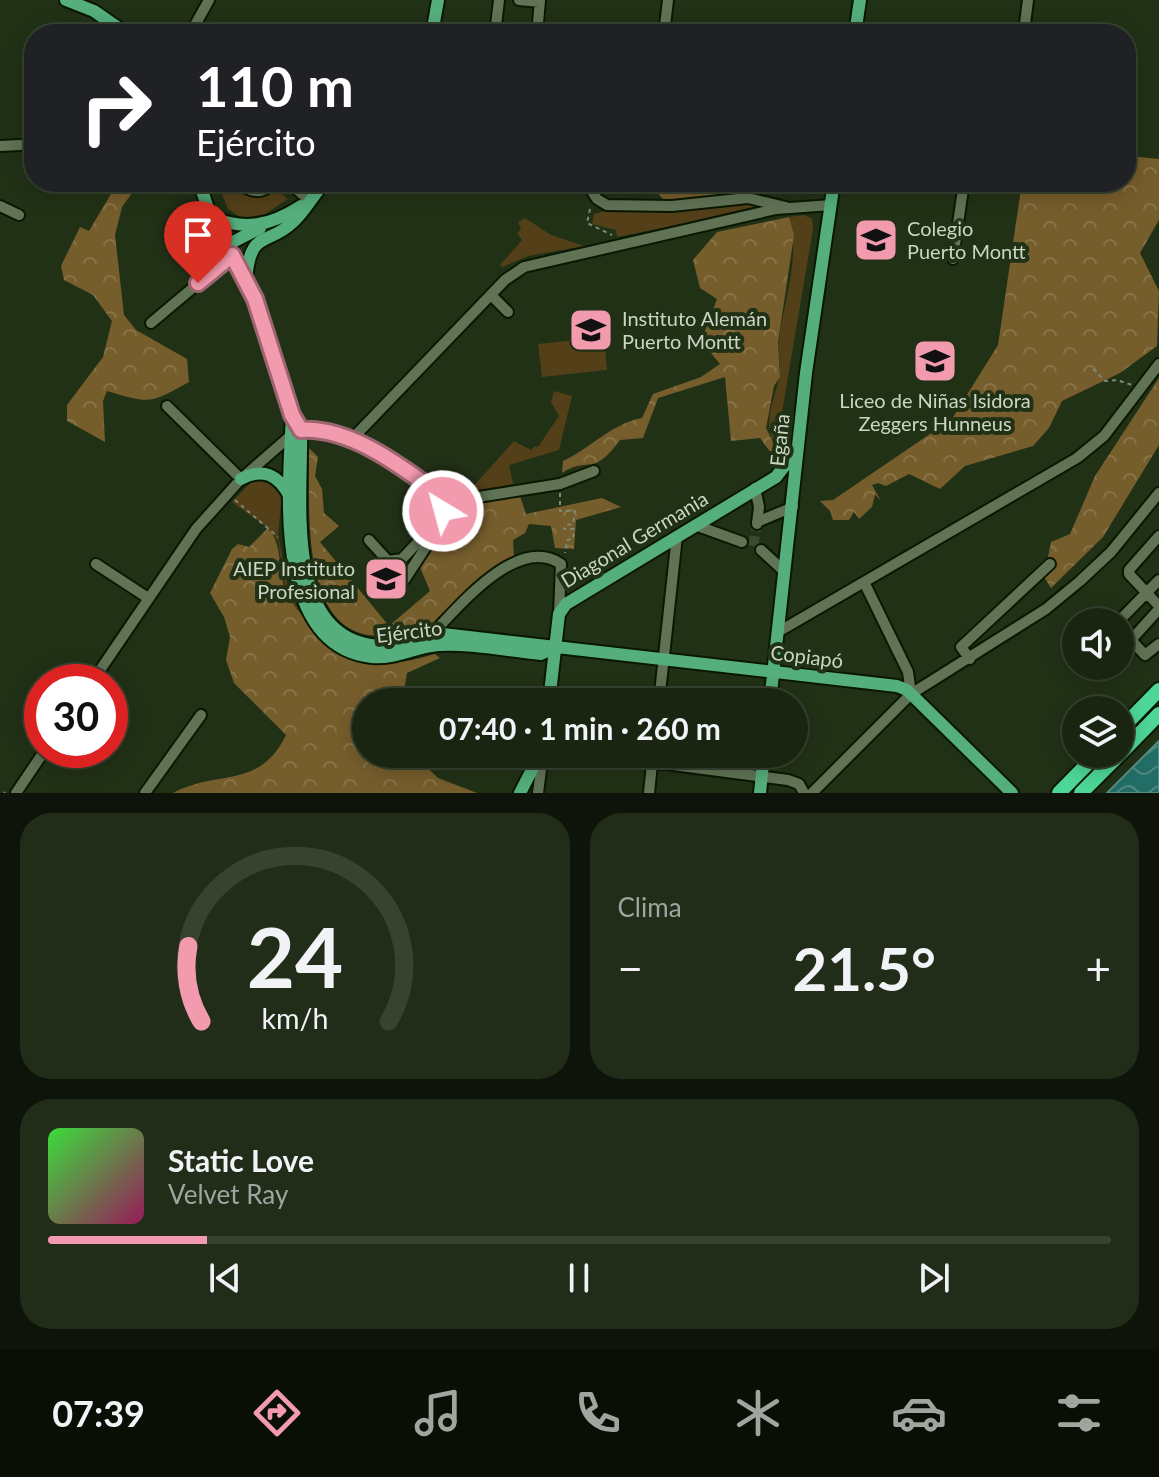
<!DOCTYPE html>
<html lang="es">
<meta charset="utf-8">
<style>
:root{--surface:#192510;--page:#222d19;--text:#f1f3f6;--muted:#9fa59f;--line:#374230;--accent:#f29aae}
body{margin:0;font-family:Lato,sans-serif;background:var(--page);color:var(--text);height:100vh;display:flex;flex-direction:column;font-size:30px;white-space:nowrap}
*{box-sizing:border-box;margin:0}
p{font-size:26px;color:var(--muted)}
.icon{flex:none;width:44px;height:44px;fill:none;stroke:currentColor;stroke-width:2;stroke-linecap:round;stroke-linejoin:round}
.map{position:relative;height:793px;overflow:hidden}
.panel{display:flex;flex-direction:column;gap:20px;padding:20px;background:#0e1409;flex:1}
.panel>*{flex:none}
.guide{position:absolute;left:24px;top:24px;width:1112px;height:168px;border-radius:32px;box-shadow:0 4px 20px #0003,0 0 0 2px var(--line);background:#202124;color:#fff;overflow:hidden}
.buttons{position:absolute;left:1062px;top:608px;display:grid;gap:16px}
.buttons a{display:grid;place-items:center;width:72px;height:72px;border-radius:50%;background:var(--surface);box-shadow:0 4px 20px #0003,0 0 0 2px var(--line);font-size:40px}
.speed{position:absolute;left:24px;top:664px;display:flex;gap:16px;font-size:40px;font-weight:700;text-align:center}
.speed>*{display:grid;place-content:center;width:104px;height:104px;border-radius:50%;background:var(--surface);box-shadow:0 4px 20px #0003,0 0 0 2px var(--line);line-height:1}
.speed .limit{border:12px solid #d22;background:#fff;color:#111}
.pin{position:absolute;display:grid;place-items:center;width:68px;height:68px;color:#fff;margin:-82px -34px;border-radius:50% 50% 50% 0;rotate:-45deg;box-shadow:0 0 8px #0007}
.pin .icon{rotate:45deg}
.me{position:absolute;width:88px;margin:-44px;rotate:323deg;stroke-linejoin:round;filter:drop-shadow(0 0 6px #0008)}
.turn{display:flex;align-items:center;gap:28px;height:168px;padding:0 40px;font-size:36px}
.turn .icon{width:104px;height:104px;stroke-width:2.5}
.turn b{display:block;font-size:56px;line-height:68px}
.big{font-size:60px;font-weight:700;line-height:1.1}
.panel .card{flex:1;display:flex;flex-direction:column;justify-content:center;gap:12px;min-width:0;padding:0 28px;border-radius:32px;background:var(--page)}
.panel .dial{align-items:center;gap:0}
.dial svg{height:208px;overflow:visible;fill:none;stroke:var(--line);stroke-width:7;stroke-linecap:round;text-anchor:middle}
.dial text{fill:var(--text);stroke:none}
.song{display:flex;align-items:center;gap:24px}
.cover{width:96px;height:96px;border-radius:12px;background:linear-gradient(135deg,hsl(120 70% 55%),hsl(330 70% 35%))}
.played{height:8px;border-radius:4px;background:linear-gradient(90deg,var(--accent) 15%,var(--line) 15%)}
.keys{display:flex;justify-content:space-around;direction:ltr}
.heat{display:flex;justify-content:space-between;align-items:center;font-size:44px;direction:ltr}
.panel .tiles{flex:1;display:grid;gap:20px;grid-template-columns:1fr 1fr}
.card:last-child{grid-column:span 2}
.trip{position:absolute;left:352px;top:688px;width:456px;height:80px;border-radius:40px;background:var(--surface);box-shadow:0 4px 20px #0003,0 0 0 2px var(--line);font-weight:700;line-height:80px;text-align:center}
.tab-bar{display:flex;height:128px;justify-content:space-around;align-items:center;background:#0a0f06;color:var(--muted)}
.tab-bar .icon{width:56px;height:56px}
.tab-bar .on{color:var(--accent)}
.tab-bar b{font-size:36px;color:var(--text)}
.map>svg:first-child{display:block}
.green{fill:#534019}
.forest{fill:url(#forest-crowns)}
.water{fill:url(#water-waves);stroke:#558c82;stroke-width:2}
.lines{fill:none;stroke-linecap:round;stroke-linejoin:round}
.minor-tunnel{stroke:#3a4a30;stroke-width:10;stroke-dasharray:10 5;stroke-linecap:butt}
.minor-casing{stroke:#0a1801;stroke-width:14}
.major-casing{stroke:#0a1801;stroke-width:16}
.highway-casing{stroke:#0a1801;stroke-width:18}
.path{stroke:#7c8974;stroke-width:2;stroke-dasharray:4 4;stroke-linecap:butt}
.minor{stroke:#607355;stroke-width:10}
.major{stroke:#55ae7d;stroke-width:12}
.highway{stroke:#4dd697;stroke-width:14}
.route-casing{stroke:#9d6471;stroke-width:20}
.route{stroke:#f29aae;stroke-width:14}
.labels{text-anchor:middle;dominant-baseline:central;stroke-width:8;stroke-linejoin:round;paint-order:stroke}
.poi-label{font-size:20px;fill:#cbd5c5;stroke:#213116;text-anchor:start}
.street-label{font-size:20px;fill:#cbd5c5;stroke:#213116}
</style>
<div class="map">
<svg width="1159" height="793" viewBox="0 0 1159 793">
<defs>
<pattern id="forest-crowns" width="20" height="18" patternUnits="userSpaceOnUse" patternTransform="scale(2)"><rect width="20" height="18" fill="#765d2c"/><path d="M2 6a3 3 0 1 1 6 0M12 15a3 3 0 1 1 6 0" fill="none" stroke="#887349"/></pattern>
<pattern id="water-waves" width="16" height="10" patternUnits="userSpaceOnUse" patternTransform="scale(2)"><rect width="16" height="10" fill="#226d66"/><path d="M0 5q4-4 8 0t8 0" fill="none" stroke="#4b8881"/></pattern>
</defs>
<rect width="100%" height="100%" fill="#213116"/>
<path class="green" d="M217,182c27,0 26,30 59,7l12,10 -23,15 -23,4 -14,-9z
M754,203l14,4 -151,30 -1,-7 -24,-6 2,-10 18,-5z
M804,215l8,4 1,10 -37,219c-14,-28 -3,-42 3,-70 3,-11 -2,-26 0,-38 5,-39 22,-84 10,-123z
M525,218l26,17 33,11 -56,10 -26,11 -2,-2 22,-25 -5,-7 4,-4 -3,-7z
M604,337l3,33 -65,7 -4,-33z
M554,391l18,5 -13,54 -50,15 4,19 -41,9 -3,-2 45,-50 17,9 4,-4 3,1 21,-31 -8,-14z
M254,479h14l14,13 -4,44 11,55 11,22 -14,-20 -8,-52 -10,-13 -36,-26z"/>
<path class="forest" d="M1139,157l20,2v61l-19,33 19,38 -2,55 -37,27 -58,28 -13,27 -16,18 -68,20 -25,23 -31,-15 -23,12 -8,-3 -6,2 9,16 -6,-7 -3,13 -13,12 -5,-7 -5,8h-16l-3,-9 -10,-10 13,-1 119,-81 46,-74 24,-163h104v-24z
M118,182h22l-18,25 -7,28 9,80 12,15 51,29 2,23c-40,22 -38,22 -82,9l-4,10 2,41 -38,-21v-16l36,-48 9,-36 -19,-26 -29,-15 -3,-14 19,-39 9,4z
M649,182h111l-21,10 -74,10z
M789,217l5,18 -16,108 2,34 -6,9 -8,42 10,20 -2,9 -14,-19 -29,3 -6,-64 -67,21 -15,40 -23,2c-29,39 -30,15 -58,33l1,-12c28,-13 48,-37 79,-43l11,-24 48,-17 19,-13 -19,-23 16,-42 -17,-11 -7,-28 24,-28z
M1159,378v67l-56,92 -52,51 -7,-11 7,-35 19,-8 25,-58z
M309,448l9,9 -3,19 7,13 2,24 15,13 -19,16 69,84 41,-35 -11,-26 22,-30 36,-18 6,-16 37,-5 6,18 76,-16 19,9 -45,13 -2,29 -19,-1 -4,-22 -22,-2 -4,9 -12,7 1,20c-24,20 -49,48 -76,63 -9,5 -21,5 -30,8 -112,33 -98,-117 -99,-183z
M268,528c16,19 9,41 18,64 4,9 12,18 18,26 36,51 74,53 131,36l5,4 -33,15 -3,17 -7,8h-27l-10,4 -4,9 10,10v33h47l25,24 39,15h-304c46,-24 86,-3 113,-58l-52,-52 -8,-23 4,-23 -6,-20 -14,-24 22,-44 6,-5 11,3z"/>
<path class="water" d="M1159,741v52h-52z"/>
<g class="lines">
<path class="minor-tunnel" d="M753,546l4,-22"/>
<g class="minor-casing">
<path id="minor" d="M519,0l21,2
M1024,31l4,-31
M190,34l19,-34
M495,34l4,-34
M537,34l3,-34
M664,34l4,-34
M0,146l20,-1
M237,182c13,11 24,13 37,1
M586,182l11,17 10,6 65,1 76,-8 38,9
M295,188l14,12
M0,206l19,9
M953,259l11,-77
M491,295l17,17
M151,323l81,-68
M167,406l74,73
M351,440l154,-160 19,-13 252,-58 55,-4
M755,488l4,19 -2,17
M757,522l36,-15
M695,525l47,17
M1159,536l-30,34v4l30,32
M369,540l19,21 14,-2 30,-32 10,-30
M761,550l24,22
M96,564l52,34
M405,579l32,-49
M865,584l43,88 3,22
M1159,609l-28,31 14,15 14,-11
M1118,622l41,-42
M778,632l299,-174 27,-22 55,-72
M431,635c28,-28 86,-101 130,-71l-2,50
M970,659l-9,-12 89,-83
M92,682l104,-153 45,-50 55,-48 28,-1 19,5 110,66 107,-17 34,-13
M659,702l18,-166
M589,754l199,26 11,4 5,9
M16,793l29,-43
M145,793l56,-78
M538,793l5,-39
M649,793l4,-39
M812,793l99,-99 135,-85 34,-28 31,-29 48,-59"/>
</g>
<g class="major-casing">
<path id="major" d="M66,0l28,11 33,23
M432,34l6,-34
M855,34l5,-34
M199,182l12,35 44,82 33,99 4,17c-3,70 -21,231 80,242 24,2 43,-10 66,-12 33,-2 70,6 103,9l14,-7
M211,217c34,14 59,9 90,-11
M227,245l33,-17
M246,281c4,-53 21,-34 47,-59 12,-11 21,-28 32,-40
M292,415l9,15c2,62 -19,202 70,215 25,4 48,-10 72,-11l454,52 10,4 105,103
M241,479c22,-12 38,-4 49,18
M549,702l10,-88 7,-10 210,-127 20,-26
M770,702l36,-329 28,-191
M520,793l20,-39
M760,793l4,-39"/>
</g>
<g class="highway-casing">
<path id="highway" d="M1120,730l39,-40
M1120,754l39,-40
M1059,793l38,-39
M1081,793l39,-39"/>
</g>
<path class="path" d="M590,209l-3,14 25,12
M1093,369l12,12 12,-1 15,5
M560,493v18h15l-2,13 -7,1 -2,4h10l-1,10 -6,1 -2,13
M235,500l43,37
M4,792l1,1"/>
<use href="#minor" class="minor"/>
<use href="#major" class="major"/>
<use href="#highway" class="highway"/>
</g>
<g class="lines">
<g class="route-casing">
<path id="route" d="M198,283l34,-28 23,44 37,116 9,15c49,-3 100,36 138,64l4,17"/>
</g>
<use href="#route" class="route"/>
</g>
<defs>
<g id="school-square" transform="scale(2.3)"><rect x="-9" y="-9" width="18" height="18" rx="4" fill="#f29aae" stroke="#213116"/><path d="M0-5L7-2L0 1L-7-2ZM-4 1L0 2.5L4 1V4Q0 6-4 4Z" fill="#111"/></g>
<g id="university-square" transform="scale(2.3)"><rect x="-9" y="-9" width="18" height="18" rx="4" fill="#f29aae" stroke="#213116"/><path d="M0-5L7-2L0 1L-7-2ZM-4 1L0 2.5L4 1V4Q0 6-4 4Z" fill="#111"/></g>
</defs>
<g fill-rule="evenodd">
<use href="#school-square" x="876" y="240"/>
<use href="#school-square" x="591" y="330"/>
<use href="#school-square" x="935" y="361"/>
<use href="#university-square" x="386" y="579"/>
</g>
<g class="labels">
<g class="poi-label">
<text x="907" y="228">Colegio<tspan x="907" dy="23">Puerto Montt</tspan></text>
<text x="622" y="318">Instituto Alemán<tspan x="622" dy="23">Puerto Montt</tspan></text>
<text x="935" y="400" text-anchor="middle">Liceo de Niñas Isidora<tspan x="935" dy="23">Zeggers Hunneus</tspan></text>
<text x="355" y="568" text-anchor="end">AIEP Instituto<tspan x="355" dy="23">Profesional</tspan></text>
</g>
<g class="street-label">
<text transform="translate(779 440) rotate(-84)">Egaña</text>
<text transform="translate(634 539) rotate(-31)">Diagonal Germania</text>
<text transform="translate(409 631) rotate(-7)">Ejército</text>
<text transform="translate(807 656) rotate(7)">Copiapó</text>
</g>
</g>
</svg>
<div class="buttons">
<a><svg class="icon" aria-label="sound" viewBox="0 0 24 24"><path d="M4 9h4l5-4v14l-5-4H4zM17 9q2 3 0 6"/></svg></a>
<a><svg class="icon" aria-label="layers" viewBox="0 0 24 24"><path d="M12 4l9 5-9 5-9-5zM3 14l9 5 9-5"/></svg></a>
</div>
<div class="speed"><div class="limit">30</div></div>
<div class="pin" style="left:198px;top:283px;background:#d93025"><svg class="icon" aria-label="arrive" viewBox="0 0 24 24"><path d="M6 21V4h12l-3 4 3 4H6"/></svg></div>
<svg class="me" style="left:443px;top:511px" viewBox="-20 -20 40 40"><circle r="17" fill="#f29aae" stroke="#fff" stroke-width="3"/><path d="M0-11L8 9 0 5-8 9z" fill="#fff"/></svg>
<div class="trip">07:40 · 1 min · 260 m</div>
<div class="guide">
<div class="turn"><svg class="icon" aria-label="right" viewBox="0 0 24 24"><path d="M7 20v-9h11M14 6l5 5-5 5"/></svg><div><b>110 m</b>Ejército</div></div>
</div>
</div>
<section class="panel">
<div class="tiles">
<div class="card dial"><svg viewBox="0 0 100 80">
<path d="M14 69A42 42 0 1 1 86 69"/>
<path d="M14 69A42 42 0 0 1 9 40" stroke="#f29aae"/>
<text x="50" y="56" font-size="32" font-weight="700">24</text>
<text x="50" y="72" font-size="11">km/h</text>
</svg></div>
<div class="card"><p>Clima</p>
<div class="heat"><a>−</a><b class="big">21.5°</b><a>+</a></div>
</div>
<div class="card">
<div class="song"><i class="cover"></i><div><b>Static Love</b><p>Velvet Ray</p></div></div>
<div class="played"></div>
<div class="keys"><svg class="icon" aria-label="previous" viewBox="0 0 24 24"><path d="M18 5L8 12l10 7zM5 5v14"/></svg><svg class="icon" aria-label="pause" viewBox="0 0 24 24"><path d="M8 5v14M16 5v14"/></svg><svg class="icon" aria-label="next" viewBox="0 0 24 24"><path d="M6 5l10 7-10 7zM19 5v14"/></svg></div>
</div>
</div>
</section>
<nav class="tab-bar">
<b>07:39</b>
<svg class="icon on" aria-label="directions" viewBox="0 0 24 24"><path d="M12 3l9 9-9 9-9-9zM9 14v-3h6M13 9l2 2-2 2"/></svg>
<svg class="icon" aria-label="music" viewBox="0 0 24 24"><path d="M9 18V5l10-2v13"/><circle cx="6" cy="18" r="3"/><circle cx="16" cy="16" r="3"/></svg>
<svg class="icon" aria-label="phone" viewBox="0 0 24 24"><path d="M5 4h4l2 5-3 2q2 4 5 5l2-3 5 2v4C11 20 4 13 5 4z"/></svg>
<svg class="icon" aria-label="climate" viewBox="0 0 24 24"><path d="M12 3v18M4 7l16 10M4 17L20 7"/></svg>
<svg class="icon" aria-label="car" viewBox="0 0 24 24"><path d="M5 17H2v-5l4-1 3-4h7l3 4 3 1v5h-3M9 17h6M6 11h13"/><circle cx="7" cy="17" r="2"/><circle cx="17" cy="17" r="2"/></svg>
<svg class="icon" aria-label="filters" viewBox="0 0 24 24"><path d="M4 7h16M4 17h16"/><circle cx="9" cy="7" r="2"/><circle cx="15" cy="17" r="2"/></svg>
</nav>
